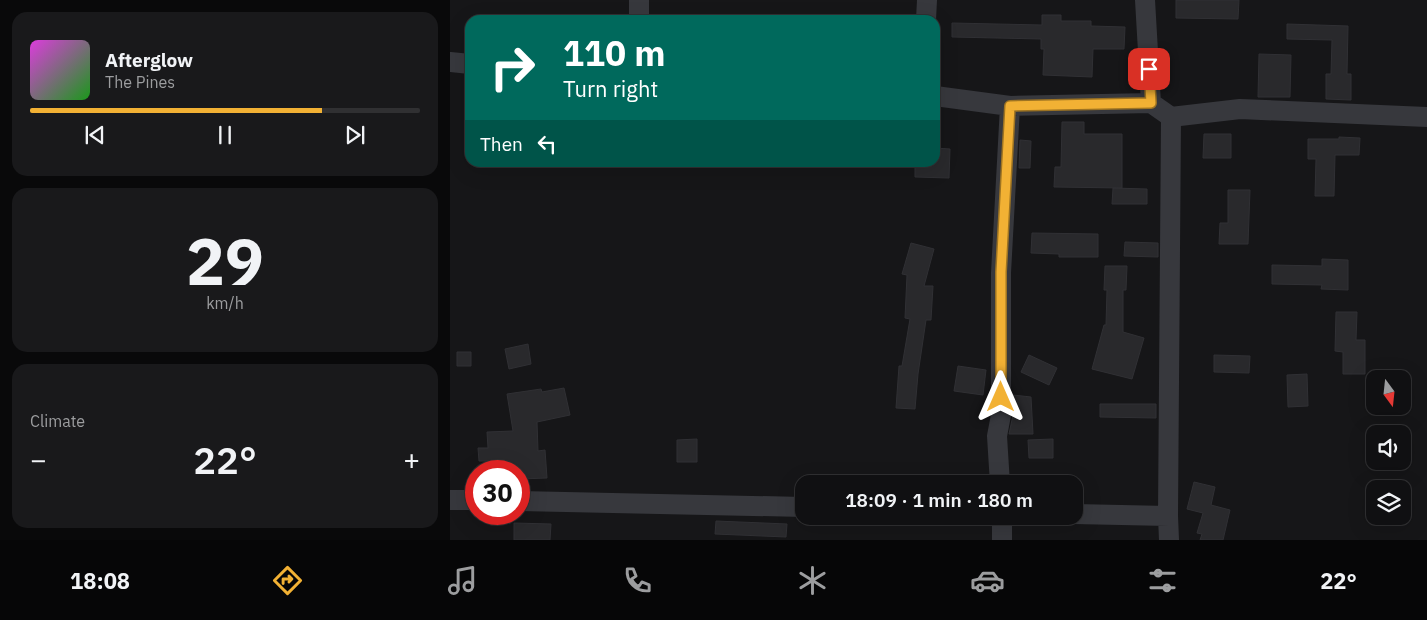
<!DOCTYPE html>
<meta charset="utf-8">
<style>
:root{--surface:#101012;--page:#19191b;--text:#f1f3f6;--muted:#9c9d9f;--line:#303032;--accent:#f2b134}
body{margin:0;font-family:"IBM Plex Sans",sans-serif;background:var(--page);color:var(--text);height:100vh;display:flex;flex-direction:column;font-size:19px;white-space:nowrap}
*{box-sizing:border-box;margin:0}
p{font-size:16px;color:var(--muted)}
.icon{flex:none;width:28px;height:28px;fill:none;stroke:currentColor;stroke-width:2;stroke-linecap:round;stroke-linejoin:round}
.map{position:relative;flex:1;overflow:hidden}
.drawer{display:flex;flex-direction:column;gap:12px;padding:12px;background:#09090a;width:450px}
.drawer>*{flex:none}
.banner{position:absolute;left:15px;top:15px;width:475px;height:152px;border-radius:15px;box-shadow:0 5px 20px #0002,0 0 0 1px var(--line);background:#00695c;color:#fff;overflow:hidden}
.needle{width:32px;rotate:165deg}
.controls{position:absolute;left:916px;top:370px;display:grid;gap:10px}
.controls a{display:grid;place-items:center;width:45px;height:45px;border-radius:10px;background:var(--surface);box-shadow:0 5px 20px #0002,0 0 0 1px var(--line);font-size:25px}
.speed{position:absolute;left:15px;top:460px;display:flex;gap:10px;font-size:25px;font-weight:700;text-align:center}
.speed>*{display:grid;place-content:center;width:65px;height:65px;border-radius:50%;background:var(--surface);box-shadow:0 5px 20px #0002,0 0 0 1px var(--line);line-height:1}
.speed .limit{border:8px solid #d22;background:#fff;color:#111}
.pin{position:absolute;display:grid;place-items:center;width:42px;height:42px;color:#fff;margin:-21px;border-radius:10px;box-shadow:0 2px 8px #0006}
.me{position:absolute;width:55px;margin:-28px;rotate:0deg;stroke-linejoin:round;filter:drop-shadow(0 0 4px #0008)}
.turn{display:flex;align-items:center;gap:18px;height:105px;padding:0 15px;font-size:22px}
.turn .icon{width:65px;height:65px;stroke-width:2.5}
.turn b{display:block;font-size:35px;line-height:42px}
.then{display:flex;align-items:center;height:48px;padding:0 15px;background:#0003;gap:10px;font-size:19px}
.big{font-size:38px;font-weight:600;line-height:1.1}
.drawer .card{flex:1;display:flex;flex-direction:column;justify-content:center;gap:8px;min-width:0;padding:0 18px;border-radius:15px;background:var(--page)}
.drawer .dial{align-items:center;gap:0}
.dial b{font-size:65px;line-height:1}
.song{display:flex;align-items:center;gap:15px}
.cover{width:60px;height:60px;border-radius:8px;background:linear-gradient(135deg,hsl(300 70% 55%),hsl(120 70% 35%))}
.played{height:5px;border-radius:2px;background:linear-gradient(90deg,var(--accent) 75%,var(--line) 75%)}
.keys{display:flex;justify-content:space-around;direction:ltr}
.heat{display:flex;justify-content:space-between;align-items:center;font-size:28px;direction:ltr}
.trip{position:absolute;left:345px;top:475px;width:288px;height:50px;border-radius:15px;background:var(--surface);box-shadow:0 5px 20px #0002,0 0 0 1px var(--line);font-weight:600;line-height:50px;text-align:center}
.menu{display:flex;height:80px;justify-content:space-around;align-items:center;background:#060607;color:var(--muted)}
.menu .icon{width:35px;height:35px}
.menu .selected{color:var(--accent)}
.menu b{font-size:22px;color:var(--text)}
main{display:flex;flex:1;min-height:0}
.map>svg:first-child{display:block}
.building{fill:#29292c;stroke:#303034}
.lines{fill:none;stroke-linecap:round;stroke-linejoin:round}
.street{stroke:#37383d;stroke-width:20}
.route-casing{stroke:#9d7322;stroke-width:12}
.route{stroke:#f2b134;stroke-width:9}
</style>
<main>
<section class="drawer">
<div class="card">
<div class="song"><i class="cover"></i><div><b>Afterglow</b><p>The Pines</p></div></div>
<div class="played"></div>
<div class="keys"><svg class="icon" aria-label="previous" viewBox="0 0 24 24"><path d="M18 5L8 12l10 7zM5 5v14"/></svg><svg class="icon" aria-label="pause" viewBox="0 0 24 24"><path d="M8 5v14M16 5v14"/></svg><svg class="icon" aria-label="next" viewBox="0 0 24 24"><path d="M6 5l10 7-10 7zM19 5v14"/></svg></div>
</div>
<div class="card dial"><b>29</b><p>km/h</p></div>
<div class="card"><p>Climate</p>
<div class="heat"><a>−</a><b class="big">22°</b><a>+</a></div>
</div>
</section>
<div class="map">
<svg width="977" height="540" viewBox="0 0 977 540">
<rect width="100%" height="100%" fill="#161618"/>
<path class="building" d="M726,0h63l-1,19 -62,-1z
M592,15h19v6h30v5l34,1 -1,22h-31l-1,28 -49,-2 1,-26h-3v-10l-89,-2v-14l90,2z
M837,24l61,2 -1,48h4v26l-25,-1v-25h5l1,-34 -45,-1z
M809,54l32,1 -1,42h-32z
M612,122h22v12h38v54l-68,-1 1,-20h6z
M754,134h27v24h-28z
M889,137l21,1 -1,17h-24l-1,41h-19l1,-37h-8v-20h31z
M570,140l11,1 -1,27h-11z
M485,148l15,1 -1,29 -34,-1v-15h20z
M663,188l34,1v15h-35z
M778,190h22l-2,54h-29l1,-21h8z
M582,233l66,1v23h-39v-3l-28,-1z
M675,242l33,1v14l-34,-1z
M461,243l23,6 -10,37h9l-2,34h-5l-8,54 -3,35 -19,-1 3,-42h3l8,-47 -5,-1 2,-43 -5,-1z
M872,259l26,1v30l-27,-1 1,-4 -50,-1v-19l50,1z
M655,266h22l-1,24h-3v42l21,6 -12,41 -40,-10 12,-44h2l1,-35h-3z
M886,312h21l-1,28h9v34h-22v-22l-8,-1z
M78,344l3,20 -22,5 -4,-20z
M7,352h14v14h-14z
M579,355l28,13 -8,17 -28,-13z
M764,355l36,1 -1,17 -35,-1z
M508,366l28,4 -3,25 -29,-4z
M857,374l1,32 -20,1 -1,-32z
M114,388l6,27 -33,7 1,29 7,-1 2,28 -28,1v-8h-10v-10h-30l-1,-13h10l-1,-16 26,-1 -6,-37 34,-5 1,3z
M563,395l18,2 2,37h-24l4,-19z
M650,404h56v14l-56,-1z
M247,439v23h-20v-22z
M603,439v19h-24l-1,-18z
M744,482l21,5 -4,18 19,5 -7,30h-23l2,-6 -5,-1 6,-20 -16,-4z
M266,521l71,3 -1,13 -71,-3z
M64,523l37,1 -1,16h-36z"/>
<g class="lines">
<path class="street" d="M189,0v20
M695,0l6,103
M476,20l1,-20
M0,62l20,2
M485,96l75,10 141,-3 20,14 69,-8 187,8
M550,484l-3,-48 4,-21v-142l9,-167
M0,500h26
M69,501l285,6
M624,514l94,2
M552,516v24
M719,540l-1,-24 3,-399"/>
</g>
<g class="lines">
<g class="route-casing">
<path id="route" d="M551,397v-125l9,-166 141,-3 -2,-34"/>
</g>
<use href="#route" class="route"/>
</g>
</svg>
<div class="controls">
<a><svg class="needle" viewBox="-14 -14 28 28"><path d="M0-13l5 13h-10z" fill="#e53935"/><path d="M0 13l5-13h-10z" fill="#9c9d9f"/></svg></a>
<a><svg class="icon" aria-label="sound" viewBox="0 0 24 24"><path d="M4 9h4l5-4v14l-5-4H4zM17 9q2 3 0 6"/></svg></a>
<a><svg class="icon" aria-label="layers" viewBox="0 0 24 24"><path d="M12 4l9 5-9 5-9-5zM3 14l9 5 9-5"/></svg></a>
</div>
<div class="speed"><div class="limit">30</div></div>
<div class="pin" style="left:699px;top:69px;background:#d93025"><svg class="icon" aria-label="arrive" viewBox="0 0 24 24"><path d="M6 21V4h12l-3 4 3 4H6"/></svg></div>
<svg class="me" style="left:551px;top:397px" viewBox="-20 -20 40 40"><path d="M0-17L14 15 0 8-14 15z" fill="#f2b134" stroke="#fff" stroke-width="4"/></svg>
<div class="trip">18:09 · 1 min · 180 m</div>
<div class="banner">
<div class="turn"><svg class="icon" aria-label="right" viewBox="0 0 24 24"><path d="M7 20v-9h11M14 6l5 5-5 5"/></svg><div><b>110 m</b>Turn right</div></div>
<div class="then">Then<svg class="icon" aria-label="left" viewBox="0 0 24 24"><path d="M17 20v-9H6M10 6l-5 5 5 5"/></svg></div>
</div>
</div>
</main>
<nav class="menu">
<b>18:08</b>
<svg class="icon selected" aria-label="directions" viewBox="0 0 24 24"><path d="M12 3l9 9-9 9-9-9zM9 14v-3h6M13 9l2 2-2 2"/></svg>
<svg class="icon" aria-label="music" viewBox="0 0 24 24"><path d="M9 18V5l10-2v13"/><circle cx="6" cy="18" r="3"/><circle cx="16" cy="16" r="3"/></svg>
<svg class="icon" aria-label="phone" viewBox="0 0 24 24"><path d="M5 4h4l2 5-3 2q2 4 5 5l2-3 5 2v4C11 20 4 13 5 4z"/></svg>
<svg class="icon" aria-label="climate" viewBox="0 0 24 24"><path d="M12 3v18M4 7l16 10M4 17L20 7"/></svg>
<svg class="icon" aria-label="car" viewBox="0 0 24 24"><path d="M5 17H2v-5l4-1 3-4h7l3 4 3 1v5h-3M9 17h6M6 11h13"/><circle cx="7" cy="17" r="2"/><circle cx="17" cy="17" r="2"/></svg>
<svg class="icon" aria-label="filters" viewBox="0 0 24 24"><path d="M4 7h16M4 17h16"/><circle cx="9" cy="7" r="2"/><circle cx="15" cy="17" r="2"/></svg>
<b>22°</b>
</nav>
